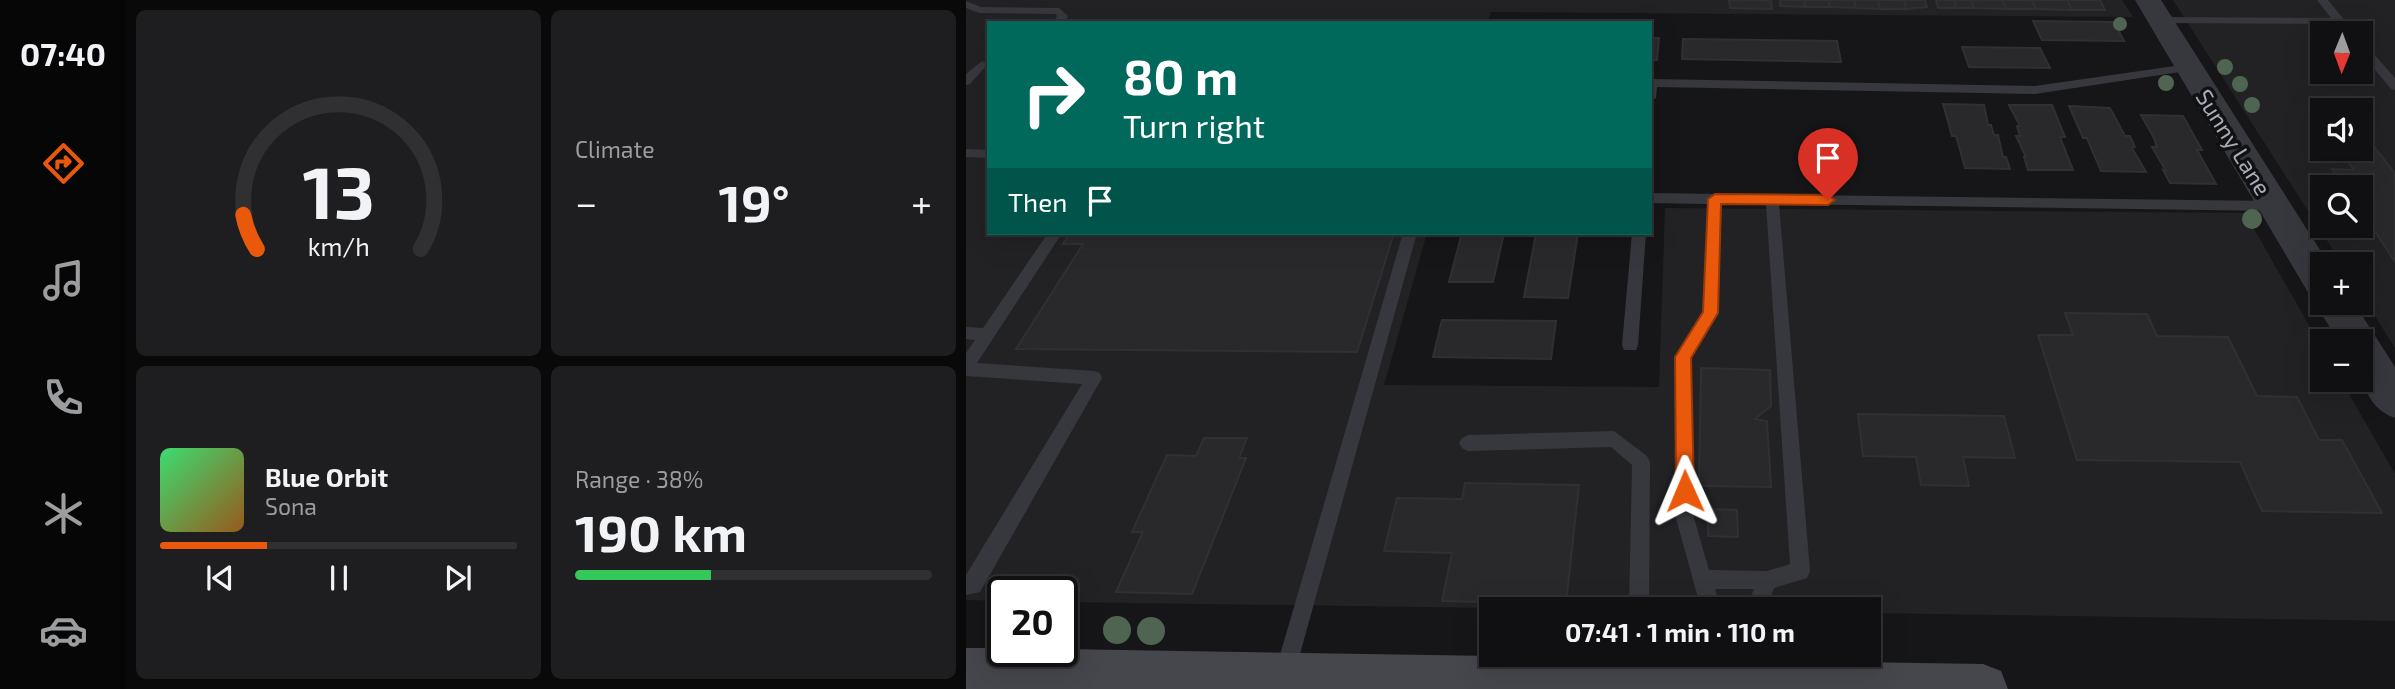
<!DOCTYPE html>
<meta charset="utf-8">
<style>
:root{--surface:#101012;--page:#1e1e20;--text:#f1f3f6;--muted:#9c9d9f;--line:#303032;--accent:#ea580c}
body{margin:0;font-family:"Exo 2",sans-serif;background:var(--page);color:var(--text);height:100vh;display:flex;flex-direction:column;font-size:26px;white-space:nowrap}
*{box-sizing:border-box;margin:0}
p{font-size:23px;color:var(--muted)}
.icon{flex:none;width:38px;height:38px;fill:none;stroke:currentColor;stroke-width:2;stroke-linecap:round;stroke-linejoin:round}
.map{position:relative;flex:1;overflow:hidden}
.side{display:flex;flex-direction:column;gap:10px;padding:10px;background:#09090a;width:840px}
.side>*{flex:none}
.top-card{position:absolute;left:21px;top:21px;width:665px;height:214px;border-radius:0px;box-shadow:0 7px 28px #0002,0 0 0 2px var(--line);background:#00695c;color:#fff;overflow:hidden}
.needle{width:46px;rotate:181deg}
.buttons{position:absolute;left:1344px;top:21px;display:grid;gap:14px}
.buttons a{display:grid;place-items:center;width:63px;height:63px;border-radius:0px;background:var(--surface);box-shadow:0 7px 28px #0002,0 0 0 2px var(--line);font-size:35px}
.speed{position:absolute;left:21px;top:576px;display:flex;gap:14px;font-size:35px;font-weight:700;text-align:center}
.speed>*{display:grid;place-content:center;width:91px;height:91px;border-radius:50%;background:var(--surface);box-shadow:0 7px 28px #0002,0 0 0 2px var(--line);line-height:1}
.speed .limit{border:4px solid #111;border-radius:10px;background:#fff;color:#111}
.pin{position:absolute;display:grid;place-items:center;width:60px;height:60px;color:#fff;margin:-72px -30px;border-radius:50% 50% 50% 0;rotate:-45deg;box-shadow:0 0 7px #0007}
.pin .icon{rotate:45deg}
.me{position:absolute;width:77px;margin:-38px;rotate:359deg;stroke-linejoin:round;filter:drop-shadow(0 0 5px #0008)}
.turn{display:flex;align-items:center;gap:24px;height:147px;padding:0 21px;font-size:32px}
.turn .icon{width:91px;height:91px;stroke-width:2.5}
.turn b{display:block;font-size:49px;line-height:60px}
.then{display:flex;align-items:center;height:66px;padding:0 21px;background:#0003;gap:14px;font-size:26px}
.big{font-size:52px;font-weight:700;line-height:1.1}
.side .widget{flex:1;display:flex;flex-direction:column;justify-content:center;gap:10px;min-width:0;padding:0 24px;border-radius:10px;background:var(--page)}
.side .dial{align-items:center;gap:0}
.dial svg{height:182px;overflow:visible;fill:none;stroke:var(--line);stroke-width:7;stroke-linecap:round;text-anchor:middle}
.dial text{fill:var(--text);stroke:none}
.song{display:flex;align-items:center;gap:21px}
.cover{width:84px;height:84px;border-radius:10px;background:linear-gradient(135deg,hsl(140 70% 55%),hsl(30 70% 35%))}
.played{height:7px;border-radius:4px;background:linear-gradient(90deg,var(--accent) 30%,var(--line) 30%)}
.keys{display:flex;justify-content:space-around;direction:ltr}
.heat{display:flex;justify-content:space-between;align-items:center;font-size:38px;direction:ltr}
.charge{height:10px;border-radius:5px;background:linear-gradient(90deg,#34c759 38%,var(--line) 0)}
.side .tiles{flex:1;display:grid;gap:10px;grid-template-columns:repeat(2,1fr)}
.trip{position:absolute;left:513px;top:597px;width:402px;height:70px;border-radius:0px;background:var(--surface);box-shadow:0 7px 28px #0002,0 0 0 2px var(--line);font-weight:700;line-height:70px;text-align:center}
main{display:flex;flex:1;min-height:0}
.tab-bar{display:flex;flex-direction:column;width:126px;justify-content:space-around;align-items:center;background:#060607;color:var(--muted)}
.tab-bar .icon{width:49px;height:49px}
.tab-bar .selected{color:var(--accent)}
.tab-bar b{font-size:32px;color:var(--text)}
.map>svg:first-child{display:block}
.built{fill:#222225;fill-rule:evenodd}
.building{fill:#29292c;stroke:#303034;stroke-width:2}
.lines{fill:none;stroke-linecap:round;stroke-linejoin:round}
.service{fill:#37383d;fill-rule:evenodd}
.tertiary{fill:#37383d;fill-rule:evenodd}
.secondary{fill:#45474d;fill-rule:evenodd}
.tree{fill:#506452}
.route{fill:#ea580c;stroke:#983908;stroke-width:2}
.labels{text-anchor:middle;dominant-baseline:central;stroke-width:7;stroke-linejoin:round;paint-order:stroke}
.street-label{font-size:23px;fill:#a8adb8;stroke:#111113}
</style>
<main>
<nav class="tab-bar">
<b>07:40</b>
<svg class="icon selected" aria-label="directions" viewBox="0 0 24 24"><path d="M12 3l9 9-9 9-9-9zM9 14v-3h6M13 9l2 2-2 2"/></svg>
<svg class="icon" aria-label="music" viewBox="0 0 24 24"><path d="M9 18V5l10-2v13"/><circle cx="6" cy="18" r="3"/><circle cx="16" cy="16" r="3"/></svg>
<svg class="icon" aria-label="phone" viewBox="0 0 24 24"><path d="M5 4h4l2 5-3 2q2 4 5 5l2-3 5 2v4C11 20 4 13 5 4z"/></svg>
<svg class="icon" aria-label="climate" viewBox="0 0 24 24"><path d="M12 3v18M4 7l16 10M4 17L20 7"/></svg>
<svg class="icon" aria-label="car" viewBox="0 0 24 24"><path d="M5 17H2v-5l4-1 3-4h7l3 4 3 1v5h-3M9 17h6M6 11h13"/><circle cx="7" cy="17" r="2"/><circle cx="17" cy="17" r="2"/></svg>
</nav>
<section class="side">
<div class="tiles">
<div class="widget dial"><svg viewBox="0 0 100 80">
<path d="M14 69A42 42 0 1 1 86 69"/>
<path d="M14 69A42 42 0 0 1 8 54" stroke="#ea580c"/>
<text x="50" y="56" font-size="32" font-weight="700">13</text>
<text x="50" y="72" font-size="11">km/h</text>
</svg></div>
<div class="widget"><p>Climate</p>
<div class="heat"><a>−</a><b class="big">19°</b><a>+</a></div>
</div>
<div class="widget">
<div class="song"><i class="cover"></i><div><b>Blue Orbit</b><p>Sona</p></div></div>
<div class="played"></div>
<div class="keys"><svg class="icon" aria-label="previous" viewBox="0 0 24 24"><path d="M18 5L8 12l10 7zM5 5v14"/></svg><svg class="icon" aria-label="pause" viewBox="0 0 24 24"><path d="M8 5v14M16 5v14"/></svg><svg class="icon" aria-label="next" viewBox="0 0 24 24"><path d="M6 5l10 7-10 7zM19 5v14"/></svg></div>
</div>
<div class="widget"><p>Range · 38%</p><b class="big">190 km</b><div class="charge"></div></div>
</div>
</section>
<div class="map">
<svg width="1429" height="689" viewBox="0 0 1429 689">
<rect width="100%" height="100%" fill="#161618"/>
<path class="built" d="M0,0h1156l11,17 -642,-5 -4,11h-498v210h438l-43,152 275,2 6,-179 580,5 77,135v32h19l54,94v147l-526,-8v-4h-299l-508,-7v-10h-59v9l-37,-1z
M1207,0h222v348l-34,-54v-30h-19zM1356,33h39v39h-39zM1356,110h39v39h-39zM1356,187h39v39h-39z"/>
<path class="building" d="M763,0h42l1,9 -42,-1z
M814,0h24l1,7 -25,-1z
M838,0h24l2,7h-25z
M862,0h26l2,8 -26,-1z
M888,0h24l2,9 -24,-1z
M912,0h26l2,9h-26z
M938,0h21l2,7 -21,2z
M970,0h18l2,8h-18z
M988,0h17l3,8h-18z
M1005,0h31l4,9 -32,-1z
M1036,0h30l4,9h-30z
M1066,0h35l5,10 -36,-1z
M1101,0h33l5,10h-33z
M1067,21l81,1 10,19 -82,-1z
M684,38h9l-2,22h-7z
M717,39l154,2 4,21 -159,-3z
M996,47l78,1 10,20 -81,-1z
M977,104l41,1 4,20h3l3,10h4l5,22h3l4,12 -45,-1 -9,-32h-4z
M1043,105h43l13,32h-5l13,33h-45l-4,-13h2l-10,-21h4l-3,-10h3z
M1103,106l41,2 15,28h5l5,11 -3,1 14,24 -45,-1 -14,-33h-4z
M1175,115l42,1 19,34h-5l19,34 -46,-1 -7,-13 3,1 -14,-24h5l-3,-9z
M1395,129l34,45v88l-34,-52v-23h-16l-13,-18 22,1 -15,-21h22z
M104,233h324l-37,119 -341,-3 67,-105h-20z
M496,233h42l-11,49h-44z
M570,233h42l-10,65 -44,-1z
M1099,313l82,1 10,22 71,1 29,59 40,1 22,43h23l40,73 -120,-2 -22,-49 -163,-2 -39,-125h35z
M476,320l114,1 -5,38 -118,-2z
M735,368l69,2 1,36 -16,13 12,2 4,66 -72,-1z
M892,414l146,2 11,42 -52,-1 6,29 -48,-1 -5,-28 -53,-1z
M238,438h43l-8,20h7l-54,136 -76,-2 27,-60h-11l35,-77 29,1z
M499,483l114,2 -13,119 -124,-3 10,-48 -68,-2 13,-53 65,1z
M742,509l29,1 1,27 -30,-1z"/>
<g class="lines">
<path class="service" d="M1351,0h11l27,33h-11l-7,-9 -177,-1 -6,-3 6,-3 171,1z
M0,1l15,6 78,1 9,8 -4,7h-11l4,-7 -1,-2 -77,-1 -13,-5z
M1395,43l4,1 30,34v12l-4,-1 -30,-36z
M16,61l6,3 -18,20 -4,1v-11z
M1223,64l4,2v4l-158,24 -378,-7 -1,11 -6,4 2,-23 383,7z
M0,149l23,1v8l-23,-1z
M684,193l624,8 7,5 -7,5 -495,-7 31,367 -3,7 -33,10 -8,21h-20l8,-20h-39l6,20h-20l-25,-91 -1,-161 27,-45 6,-108 -58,-1zM756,204h44l24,360 -23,7 -58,-1 -15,-52 -3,-160 27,-45z
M82,233h14l-85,130 117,8 6,2 2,5 -122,214 -14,3v-20l116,-191 -116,-8v-23l9,-13 -9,-1v-12l17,1z
M437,233h14l-122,439 -3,7 -7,3 -7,-3 -3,-7z
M666,233h14l-8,112 -2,5h-12l-2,-5z
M648,431l33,25 3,6 -1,147h-20l3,-144 -21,-18 -143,4 -6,-3 -3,-5 3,-5 6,-3z
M747,654h38l-12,35h-18z"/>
<path class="tertiary" d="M1169,0h26l168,264h-7v39h32l41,64v51c-34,-12 -34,-46 -34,-77h-23l-23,-38 4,-6 -10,-3z"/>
<path class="secondary" d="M0,648h37v3l59,-2 921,15 18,7 7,18h-1042z"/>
</g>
<g class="tree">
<circle cx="1154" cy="24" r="7"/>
<circle cx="1259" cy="67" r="8"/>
<circle cx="1200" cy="83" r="8"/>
<circle cx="1274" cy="84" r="8"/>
<circle cx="1286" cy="105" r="8"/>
<circle cx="1286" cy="219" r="10"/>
<circle cx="151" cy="630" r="14"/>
<circle cx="185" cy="631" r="14"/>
</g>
<path class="route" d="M749,194l113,1 7,5 -7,5 -107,-1 -3,109 -27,45 3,133 -3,6 -6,3 -7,-3 -2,-6 -1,-134 28,-45 5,-113z"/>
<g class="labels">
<g class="street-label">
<text transform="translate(1268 142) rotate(58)">Sunny Lane</text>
</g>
</g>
</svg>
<div class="buttons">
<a><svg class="needle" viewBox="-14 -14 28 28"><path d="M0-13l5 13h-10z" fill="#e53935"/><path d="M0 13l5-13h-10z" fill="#9c9d9f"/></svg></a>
<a><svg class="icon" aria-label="sound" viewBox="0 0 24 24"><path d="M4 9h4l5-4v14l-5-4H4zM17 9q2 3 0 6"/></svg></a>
<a><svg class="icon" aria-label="search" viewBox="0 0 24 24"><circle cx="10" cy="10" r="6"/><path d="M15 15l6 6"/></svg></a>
<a>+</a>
<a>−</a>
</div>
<div class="speed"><div class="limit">20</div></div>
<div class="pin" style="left:862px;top:200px;background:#d93025"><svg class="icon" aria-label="arrive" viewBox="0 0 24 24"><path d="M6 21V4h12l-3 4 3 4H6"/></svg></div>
<svg class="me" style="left:719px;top:491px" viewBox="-20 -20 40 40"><path d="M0-17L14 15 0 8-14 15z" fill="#ea580c" stroke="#fff" stroke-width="4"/></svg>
<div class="trip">07:41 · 1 min · 110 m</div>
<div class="top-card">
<div class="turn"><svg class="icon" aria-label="right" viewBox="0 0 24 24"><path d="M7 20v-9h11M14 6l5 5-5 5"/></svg><div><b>80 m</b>Turn right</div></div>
<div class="then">Then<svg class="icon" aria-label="arrive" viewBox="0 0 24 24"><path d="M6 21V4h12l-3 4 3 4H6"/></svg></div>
</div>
</div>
</main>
